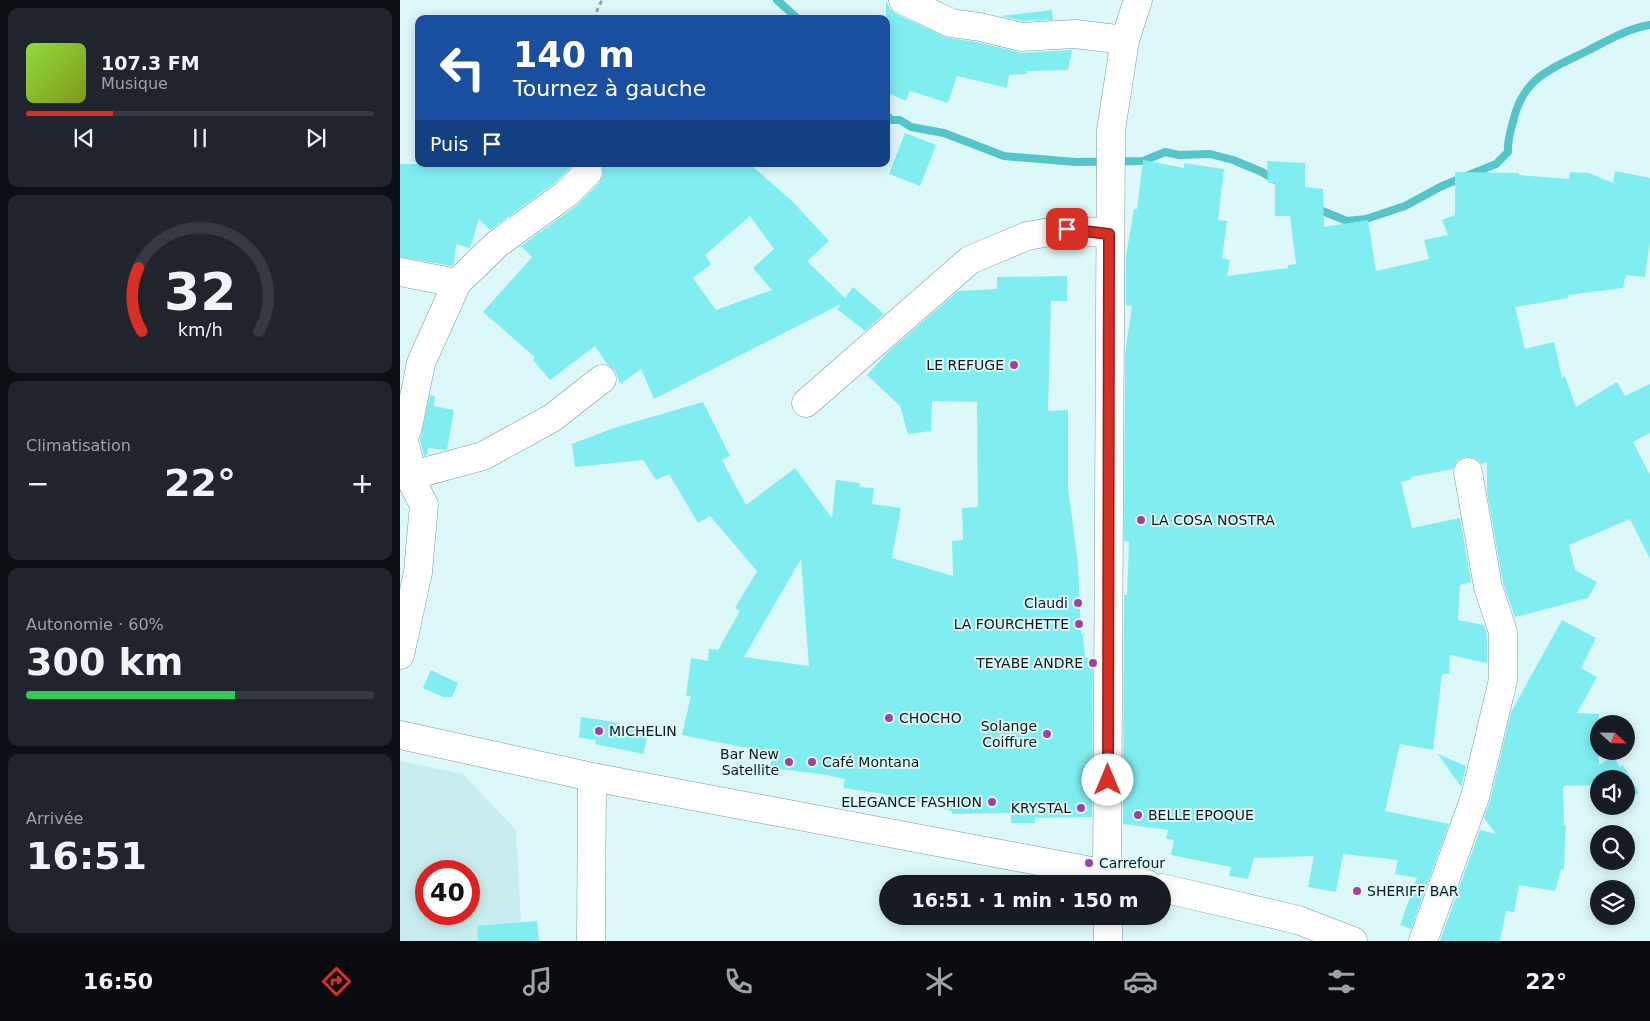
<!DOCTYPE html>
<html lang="fr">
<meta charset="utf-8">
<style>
:root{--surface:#171b24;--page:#20242c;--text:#f1f3f6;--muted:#9ea1a6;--line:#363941;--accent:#d93025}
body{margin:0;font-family:"DejaVu Sans",sans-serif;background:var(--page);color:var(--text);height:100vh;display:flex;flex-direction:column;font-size:19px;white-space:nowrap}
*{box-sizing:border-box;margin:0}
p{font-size:16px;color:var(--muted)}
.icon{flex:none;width:28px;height:28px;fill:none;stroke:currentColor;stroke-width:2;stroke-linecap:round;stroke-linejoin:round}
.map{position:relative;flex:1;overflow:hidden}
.details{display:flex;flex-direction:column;gap:8px;padding:8px;background:#0d0f14;width:400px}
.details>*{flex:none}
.top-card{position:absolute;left:15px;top:15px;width:475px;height:152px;border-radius:10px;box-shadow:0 2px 12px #0003;background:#1a4fa0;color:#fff;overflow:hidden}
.needle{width:32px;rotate:112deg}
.buttons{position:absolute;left:1190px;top:715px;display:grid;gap:10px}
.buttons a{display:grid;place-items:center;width:45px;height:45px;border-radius:50%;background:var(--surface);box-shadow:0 2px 12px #0003;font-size:25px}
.speed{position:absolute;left:15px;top:860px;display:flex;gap:10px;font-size:25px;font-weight:700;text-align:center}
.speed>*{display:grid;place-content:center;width:65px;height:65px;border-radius:50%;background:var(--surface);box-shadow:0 2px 12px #0003;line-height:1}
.speed .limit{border:8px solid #d22;background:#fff;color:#111}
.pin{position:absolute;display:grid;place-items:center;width:42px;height:42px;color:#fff;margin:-21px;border-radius:10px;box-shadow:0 2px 8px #0006}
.me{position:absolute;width:55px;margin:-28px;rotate:0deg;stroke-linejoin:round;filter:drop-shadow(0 0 4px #0008)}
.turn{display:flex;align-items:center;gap:18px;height:105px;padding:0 15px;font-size:22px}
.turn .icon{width:65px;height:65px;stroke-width:2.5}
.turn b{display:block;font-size:35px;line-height:42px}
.then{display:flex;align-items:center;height:48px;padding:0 15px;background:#0003;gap:10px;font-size:19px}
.big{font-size:38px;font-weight:700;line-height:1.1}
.details .tile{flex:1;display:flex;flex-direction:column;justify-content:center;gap:8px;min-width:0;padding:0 18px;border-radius:10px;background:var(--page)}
.details .dial{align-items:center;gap:0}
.dial svg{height:130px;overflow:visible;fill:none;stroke:var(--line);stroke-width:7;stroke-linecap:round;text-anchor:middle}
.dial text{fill:var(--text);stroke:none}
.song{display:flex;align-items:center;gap:15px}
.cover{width:60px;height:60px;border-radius:8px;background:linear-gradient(135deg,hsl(90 70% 55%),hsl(70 70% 35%))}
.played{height:5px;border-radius:2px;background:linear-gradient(90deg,var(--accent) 25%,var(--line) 25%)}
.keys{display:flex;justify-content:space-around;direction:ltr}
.heat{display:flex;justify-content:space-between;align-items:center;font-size:28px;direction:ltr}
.charge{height:8px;border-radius:4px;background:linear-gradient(90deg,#34c759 60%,var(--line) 0)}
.trip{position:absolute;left:479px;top:875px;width:292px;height:50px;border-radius:25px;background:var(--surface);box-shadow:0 2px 12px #0003;font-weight:700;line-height:50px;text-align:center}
.dock{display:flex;height:80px;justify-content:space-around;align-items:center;background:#090b0e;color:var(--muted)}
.dock .icon{width:35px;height:35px}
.dock .on{color:var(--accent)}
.dock b{font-size:22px;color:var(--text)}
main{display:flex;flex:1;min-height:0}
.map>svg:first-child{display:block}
.built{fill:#c8edee;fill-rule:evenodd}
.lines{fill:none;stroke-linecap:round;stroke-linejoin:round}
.stream{stroke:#56c5c9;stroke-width:8}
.building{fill:#80edf1;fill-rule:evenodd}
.minor-casing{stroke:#7f9899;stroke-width:29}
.tertiary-casing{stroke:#7f9899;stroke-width:29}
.path{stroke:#8ea2a2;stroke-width:3;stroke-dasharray:4 4;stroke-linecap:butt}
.minor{stroke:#fff;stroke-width:28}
.tertiary{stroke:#fff;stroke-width:28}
.route-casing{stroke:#8d1f18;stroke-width:12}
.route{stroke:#d93025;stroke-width:9}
.poi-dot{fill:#a53ea2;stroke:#ddf8f8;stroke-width:2}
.labels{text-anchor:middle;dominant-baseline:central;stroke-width:4;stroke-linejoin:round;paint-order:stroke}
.poi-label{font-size:14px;fill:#0f1919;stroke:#ddf8f8;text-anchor:end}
</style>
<main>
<section class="details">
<div class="tile">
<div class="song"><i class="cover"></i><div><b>107.3 FM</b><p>Musique</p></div></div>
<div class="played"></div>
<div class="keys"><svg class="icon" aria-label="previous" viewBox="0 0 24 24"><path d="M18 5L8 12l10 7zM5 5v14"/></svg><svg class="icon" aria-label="pause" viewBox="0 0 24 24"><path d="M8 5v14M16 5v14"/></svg><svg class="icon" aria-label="next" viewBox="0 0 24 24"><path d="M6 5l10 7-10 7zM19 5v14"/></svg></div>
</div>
<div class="tile dial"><svg viewBox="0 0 100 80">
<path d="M14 69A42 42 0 1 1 86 69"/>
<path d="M14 69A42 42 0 0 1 12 30" stroke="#d93025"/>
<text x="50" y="56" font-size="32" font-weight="700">32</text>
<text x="50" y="72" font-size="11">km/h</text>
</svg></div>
<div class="tile"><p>Climatisation</p>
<div class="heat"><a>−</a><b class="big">22°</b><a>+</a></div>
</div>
<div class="tile"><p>Autonomie · 60%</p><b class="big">300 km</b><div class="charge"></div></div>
<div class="tile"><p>Arrivée</p><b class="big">16:51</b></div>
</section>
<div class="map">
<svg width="1250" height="941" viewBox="0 0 1250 941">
<rect width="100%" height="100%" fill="#ddf8f8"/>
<path class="built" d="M0,761l63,13 53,56 6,111h-122zM26,871h43v43h-43z"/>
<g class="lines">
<path class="stream" d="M377,0l21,19
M486,115l6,5h8l11,7 33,6 60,23 72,6 67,-1 22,-9 14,3 31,-1 23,6 29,12 13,8
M915,208l32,13 19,-2 39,-13 37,-20 54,-22 12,-12c-1,-10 2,-20 5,-30 10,-46 39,-53 76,-72 19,-10 40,-22 61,-25"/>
</g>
<path class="building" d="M486,0l4,9 6,5 53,24 28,4 45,11 50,-3 -4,20 -42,1 1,3 -18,1 -2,13 -50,-12 -9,27 -38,-12 -4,10 -20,-9z
M652,10l1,10 -31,1 -22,-5z
M505,133l31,12 -16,41 -31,-12z
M743,160l41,8v-5l40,6 -6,51 9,1 -5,37 8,2 -3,16 61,-8v-3l8,-1 -6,-48h-15v-33h-7l-1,-22 38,2v24l18,2 1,38 44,-7 8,51 53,-12 -5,-19 24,-5 -6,-15 13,-5v-43l64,1v2l50,4 1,-7 19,1 24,10 2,-12 35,7v63l-5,36 -19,-2 -3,13 -55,7v3l-53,9 10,42 29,-7 8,35 3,-1 11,31 41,-25 8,14 25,-12v49l-17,9 17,33v84l-20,-40 -61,26 6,25 22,12 -9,16 -73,19 -12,-34 -16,-91v-30l-6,2 -7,-6 -9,-1 -7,3 -5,9 -42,8 1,2 -11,3 11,46 48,-10 11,64 -11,3 -2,35 26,5 3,10v28l-37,-8 -1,19h-7l-9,76 -33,-6 -15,67 64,13 -38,105 -11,-4 17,-47 -22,-4 3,-14 -55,-6 -7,38 -28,-5 6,-31 -60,2 -6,21 -19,-3 2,-9 -60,-12 3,-15 -8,-1 2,-9 -45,-6 1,-229h3l2,-53 -5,-1 1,-187 7,-48 -6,-1v-49l8,-47h3z
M0,164h174l-18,18 -66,48 -11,-11 -9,29 -14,-4 -2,20 -2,2 -52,-9z
M201,164h149l44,39 35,38 -22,20 38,37 8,-11 31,27 -19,17 -28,-22 4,-5 -187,95 -13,-30 -21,15 -5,-14 -8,-6 -12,-18 -45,34 -17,-20 2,-3 -52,-45 49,-55 -11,-11 54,-39 24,-24 4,-7zM350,216l24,33 -21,19 19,22 -56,20 -23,-32 18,-14 -6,-9z
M667,276v25h-16l-3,110 20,-1v78l10,76 3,70h2l2,24h3l1,7h4l-1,152 -57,1v5h-24v-10l-59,1v-3l-68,-17 -41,-6 2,-9 -24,-5 -51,-6 2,-15 -90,-18 9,-39h-5l5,-38 17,3 1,-12 9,1 22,-39 -5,-3 22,-37 -47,-55 -12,7 -29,-49 -13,6 -13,-20 -68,7 -3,-23 42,-16 89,-26 27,54 -8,4 24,45 49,-37 37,50 4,-38 24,3 -1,4 15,1 -2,16 29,4 -9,50 61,18 -1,-35 11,-1 -1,-32 16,-1 -1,-105 -45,-1 -1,30 -23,3 -8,-28 -33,-31 21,-23 70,-61 39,-2v-12zM401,559l8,107 -65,-9z
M30,395l5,1 -1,10 20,4 -7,40 -19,-2 -1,7 -3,1 -4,-16z
M1162,620l34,18 -15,30 16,9 -20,36 22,1v51l14,-9 7,11 3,-2 16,28 -13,7v-21h-27v12l-3,-6 -33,1 1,39h2l-2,45 -3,-1 -6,22 -36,-6 -5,27 -8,-1 -6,30h-60l40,-111 16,4 -12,-16 6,-17 21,-89z
M31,670l27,13 -6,14h-9l-20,-9z
M181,717l39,6v3l29,5 -6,23 -48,-10 1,-4 -17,-2z
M1038,754l28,12 -5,21z
M137,921l2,20h-61l-1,-15z"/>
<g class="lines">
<g class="minor-casing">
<path id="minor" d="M503,0l48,23 29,4 41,10 54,-3 50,6
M0,272l57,11
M406,403l164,-143 57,-24 40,-7 42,5
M9,476l74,-20 69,-38 50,-39
M0,655l18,-83 6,-67 -15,-29 -1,-20 -5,-17 5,-12 13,-64 36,-80 40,-39 69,-50 22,-22
M0,735l192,42 515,97 40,10
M762,888l136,32 55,21
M191,941l1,-164
M1023,941l52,-144 28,-117v-48l-15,-45 -20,-115"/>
</g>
<g class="tertiary-casing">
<path id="tertiary" d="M707,884l4,-754 14,-90 13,-40
M708,916v25"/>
</g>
<path class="path" d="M193,19l9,-19"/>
<use href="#minor" class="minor"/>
<use href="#tertiary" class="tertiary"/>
</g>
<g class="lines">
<g class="route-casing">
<path id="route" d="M667,229l42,5 -1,546"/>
</g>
<use href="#route" class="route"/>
</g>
<g class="poi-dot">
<circle cx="614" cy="365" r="5"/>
<circle cx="741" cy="520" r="5"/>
<circle cx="678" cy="603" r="5"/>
<circle cx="679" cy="624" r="5"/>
<circle cx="693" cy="663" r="5"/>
<circle cx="489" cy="718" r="5"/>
<circle cx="199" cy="731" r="5"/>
<circle cx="647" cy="734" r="5"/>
<circle cx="389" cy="762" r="5"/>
<circle cx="412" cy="762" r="5"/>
<circle cx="592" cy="802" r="5"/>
<circle cx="681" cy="808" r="5"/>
<circle cx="738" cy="815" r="5"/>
<circle cx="689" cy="863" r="5"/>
<circle cx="957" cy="891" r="5"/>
</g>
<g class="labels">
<g class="poi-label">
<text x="604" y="365">LE REFUGE</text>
<text x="751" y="520" text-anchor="start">LA COSA NOSTRA</text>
<text x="668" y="603">Claudi</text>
<text x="669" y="624">LA FOURCHETTE</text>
<text x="683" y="663">TEYABE ANDRE</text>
<text x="499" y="718" text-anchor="start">CHOCHO</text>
<text x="637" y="726">Solange<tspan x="637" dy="16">Coiffure</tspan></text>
<text x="209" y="731" text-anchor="start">MICHELIN</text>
<text x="379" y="754">Bar New<tspan x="379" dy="16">Satellite</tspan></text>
<text x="422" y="762" text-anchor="start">Café Montana</text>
<text x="582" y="802">ELEGANCE FASHION</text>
<text x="671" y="808">KRYSTAL</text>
<text x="748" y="815" text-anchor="start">BELLE EPOQUE</text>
<text x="699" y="863" text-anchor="start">Carrefour</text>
<text x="967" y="891" text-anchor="start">SHERIFF BAR</text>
</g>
</g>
</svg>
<div class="buttons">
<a><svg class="needle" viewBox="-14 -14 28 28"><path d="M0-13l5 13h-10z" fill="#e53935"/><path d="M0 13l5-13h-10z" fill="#9ea1a6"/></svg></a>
<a><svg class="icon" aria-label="sound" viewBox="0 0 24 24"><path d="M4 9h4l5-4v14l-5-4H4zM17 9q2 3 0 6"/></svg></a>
<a><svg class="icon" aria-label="search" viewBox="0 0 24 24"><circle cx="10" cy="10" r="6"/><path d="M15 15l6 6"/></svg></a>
<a><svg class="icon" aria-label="layers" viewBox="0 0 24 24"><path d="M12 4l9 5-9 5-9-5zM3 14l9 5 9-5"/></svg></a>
</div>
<div class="speed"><div class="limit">40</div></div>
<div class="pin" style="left:667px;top:229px;background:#d93025"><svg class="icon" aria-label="arrive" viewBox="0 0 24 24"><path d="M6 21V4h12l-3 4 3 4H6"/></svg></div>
<svg class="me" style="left:708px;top:780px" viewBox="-20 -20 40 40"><circle r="19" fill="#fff"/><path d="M0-13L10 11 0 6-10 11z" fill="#d93025"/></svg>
<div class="trip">16:51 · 1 min · 150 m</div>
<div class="top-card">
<div class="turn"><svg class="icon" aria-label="left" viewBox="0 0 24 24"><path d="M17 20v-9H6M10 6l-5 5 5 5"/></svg><div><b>140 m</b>Tournez à gauche</div></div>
<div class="then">Puis<svg class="icon" aria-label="arrive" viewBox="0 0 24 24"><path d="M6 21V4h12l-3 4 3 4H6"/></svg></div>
</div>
</div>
</main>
<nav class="dock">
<b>16:50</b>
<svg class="icon on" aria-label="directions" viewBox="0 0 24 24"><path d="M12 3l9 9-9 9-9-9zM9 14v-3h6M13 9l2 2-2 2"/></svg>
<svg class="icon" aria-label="music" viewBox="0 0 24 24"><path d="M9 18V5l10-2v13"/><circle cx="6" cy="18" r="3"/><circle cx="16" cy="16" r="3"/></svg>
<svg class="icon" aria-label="phone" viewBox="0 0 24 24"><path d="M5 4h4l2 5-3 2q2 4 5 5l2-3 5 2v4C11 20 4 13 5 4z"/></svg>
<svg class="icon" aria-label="climate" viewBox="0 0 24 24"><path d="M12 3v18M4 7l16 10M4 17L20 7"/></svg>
<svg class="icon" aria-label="car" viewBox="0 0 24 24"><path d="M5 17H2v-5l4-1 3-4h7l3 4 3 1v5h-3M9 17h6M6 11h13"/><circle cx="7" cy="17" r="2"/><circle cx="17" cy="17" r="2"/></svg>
<svg class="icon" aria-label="filters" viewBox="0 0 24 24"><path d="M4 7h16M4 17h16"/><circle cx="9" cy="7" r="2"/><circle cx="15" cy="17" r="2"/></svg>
<b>22°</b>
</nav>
